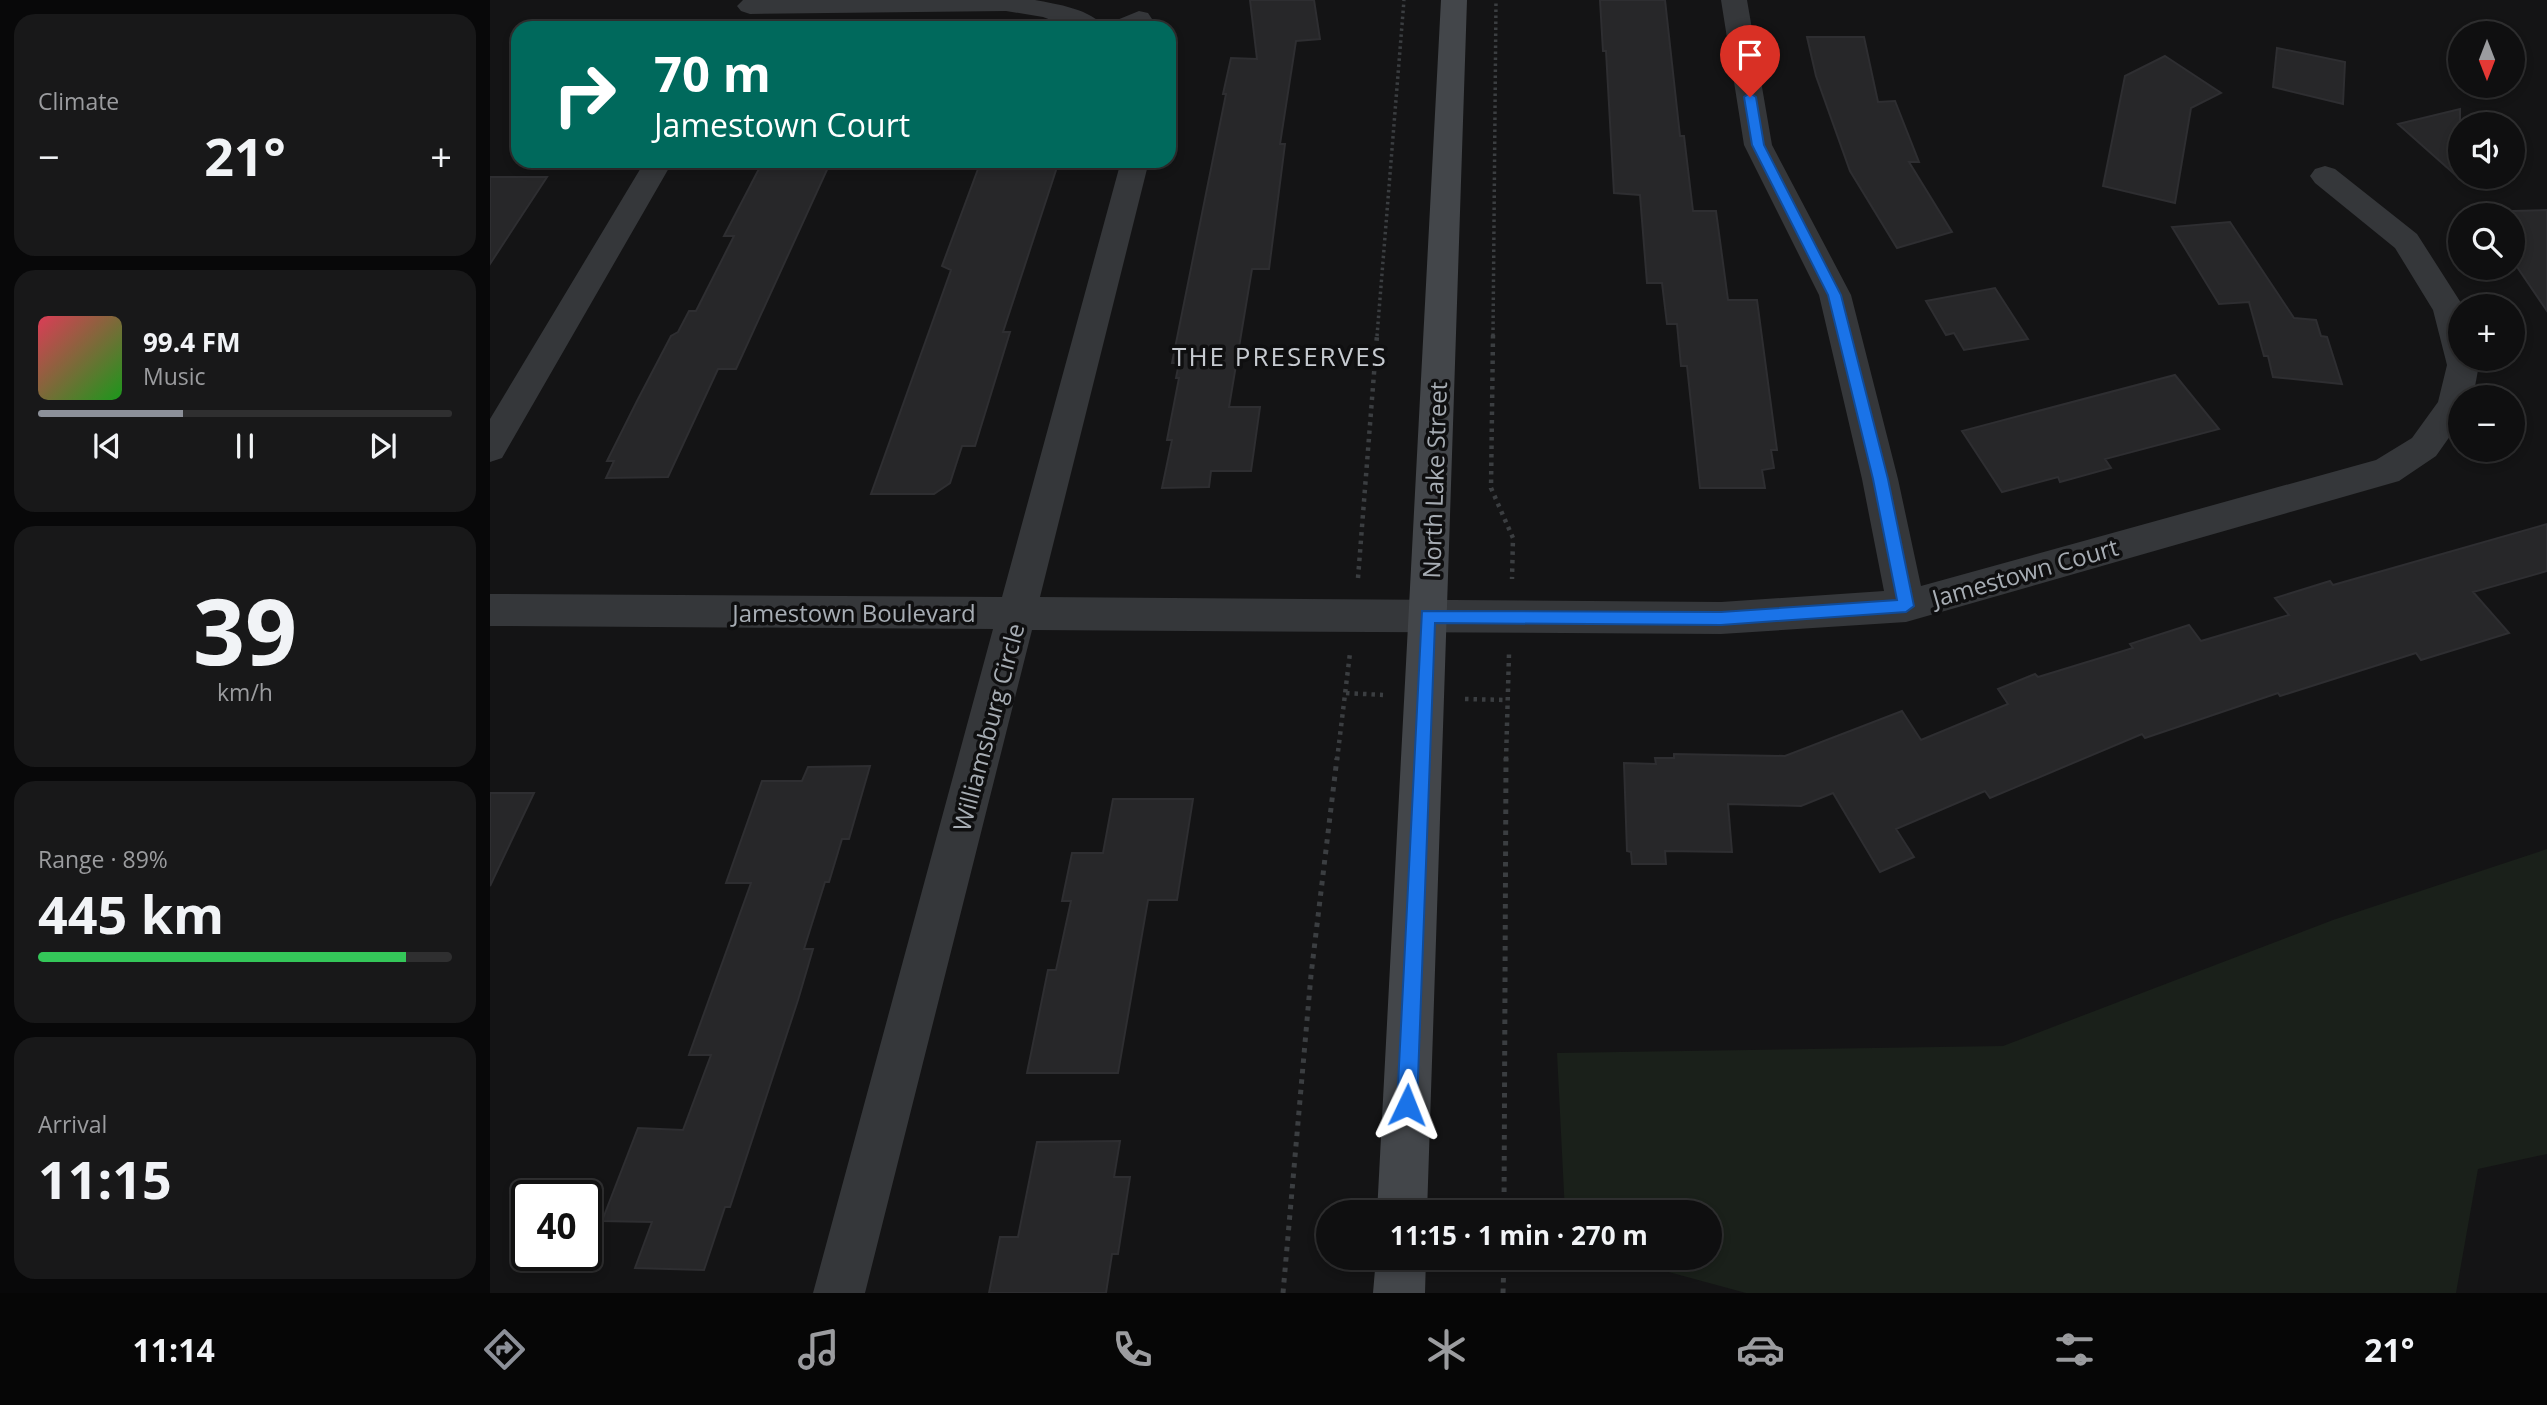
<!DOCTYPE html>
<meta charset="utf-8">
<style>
:root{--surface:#0f0f10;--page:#181819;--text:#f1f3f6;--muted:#9b9c9f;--line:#2f2f30;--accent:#8c9099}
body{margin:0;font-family:"Open Sans",sans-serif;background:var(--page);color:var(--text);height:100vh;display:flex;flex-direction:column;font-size:26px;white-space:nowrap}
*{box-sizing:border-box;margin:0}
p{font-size:23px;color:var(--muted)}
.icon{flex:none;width:38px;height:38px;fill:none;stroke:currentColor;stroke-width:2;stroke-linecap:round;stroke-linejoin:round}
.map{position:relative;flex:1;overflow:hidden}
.details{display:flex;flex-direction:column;gap:14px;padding:14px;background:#080809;width:490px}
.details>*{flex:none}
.hud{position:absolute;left:21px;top:21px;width:665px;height:147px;border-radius:21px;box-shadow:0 4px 10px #0003,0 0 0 2px var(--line);background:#00695c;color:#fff;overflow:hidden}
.needle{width:46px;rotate:180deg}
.tools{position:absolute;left:1958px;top:21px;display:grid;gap:14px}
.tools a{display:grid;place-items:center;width:77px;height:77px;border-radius:50%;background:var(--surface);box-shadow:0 4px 10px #0003,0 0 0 2px var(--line);font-size:35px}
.speed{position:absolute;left:21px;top:1180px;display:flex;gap:14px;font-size:35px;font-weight:700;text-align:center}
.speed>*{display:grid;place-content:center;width:91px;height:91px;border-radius:50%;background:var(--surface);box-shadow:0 4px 10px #0003,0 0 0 2px var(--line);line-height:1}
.speed .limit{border:4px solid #111;border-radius:10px;background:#fff;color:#111}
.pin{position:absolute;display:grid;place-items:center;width:60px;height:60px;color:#fff;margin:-72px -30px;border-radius:50% 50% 50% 0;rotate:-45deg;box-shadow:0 0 7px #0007}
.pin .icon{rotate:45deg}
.me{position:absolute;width:77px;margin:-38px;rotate:2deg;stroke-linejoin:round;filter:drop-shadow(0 0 5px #0008)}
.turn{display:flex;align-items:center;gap:24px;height:147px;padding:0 28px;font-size:32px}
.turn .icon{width:91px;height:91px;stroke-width:2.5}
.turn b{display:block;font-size:49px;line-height:60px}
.big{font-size:52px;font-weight:700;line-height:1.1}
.details .tile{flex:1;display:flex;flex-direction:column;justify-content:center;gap:10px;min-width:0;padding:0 24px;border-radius:21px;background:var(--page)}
.details .dial{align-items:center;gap:0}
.dial b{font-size:91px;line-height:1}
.song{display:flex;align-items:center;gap:21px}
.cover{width:84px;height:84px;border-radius:10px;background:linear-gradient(135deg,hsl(350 70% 55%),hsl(120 70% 35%))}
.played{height:7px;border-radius:4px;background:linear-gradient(90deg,var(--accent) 35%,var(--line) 35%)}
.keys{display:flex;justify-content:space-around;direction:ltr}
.heat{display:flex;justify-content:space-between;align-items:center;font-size:38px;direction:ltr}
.charge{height:10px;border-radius:5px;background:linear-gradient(90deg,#34c759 89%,var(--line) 0)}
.trip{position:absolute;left:826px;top:1200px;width:406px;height:70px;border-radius:35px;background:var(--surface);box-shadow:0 4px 10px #0003,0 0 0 2px var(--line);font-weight:700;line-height:70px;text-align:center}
.tab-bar{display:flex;height:112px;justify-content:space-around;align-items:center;background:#060606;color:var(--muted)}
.tab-bar .icon{width:49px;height:49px}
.tab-bar .current{color:var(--accent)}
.tab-bar b{font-size:32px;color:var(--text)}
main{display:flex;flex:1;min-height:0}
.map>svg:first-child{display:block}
.green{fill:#1a201a}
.building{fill:#272729;stroke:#2e2e31;stroke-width:2}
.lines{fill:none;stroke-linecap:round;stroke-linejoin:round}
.path-far2{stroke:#3b3e41;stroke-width:3.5;stroke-dasharray:2.5 3.5;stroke-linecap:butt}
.path-far1{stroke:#3b3e41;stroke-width:4.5;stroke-dasharray:3.5 5;stroke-linecap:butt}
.path{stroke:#3b3e41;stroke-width:5;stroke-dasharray:4.5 6;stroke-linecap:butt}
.street{fill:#35373a;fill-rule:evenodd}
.secondary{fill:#43464a;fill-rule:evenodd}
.route{fill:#1a73e8;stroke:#114b97;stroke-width:2}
.labels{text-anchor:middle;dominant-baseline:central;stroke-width:7;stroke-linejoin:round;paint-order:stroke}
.street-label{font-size:24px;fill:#a7adb4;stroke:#0f0f10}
.neighbourhood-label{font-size:26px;letter-spacing:2px;fill:#c7cbd1;stroke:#0f0f10}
</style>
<main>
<section class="details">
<div class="tile"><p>Climate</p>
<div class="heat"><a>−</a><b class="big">21°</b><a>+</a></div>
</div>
<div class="tile">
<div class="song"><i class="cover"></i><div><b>99.4 FM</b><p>Music</p></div></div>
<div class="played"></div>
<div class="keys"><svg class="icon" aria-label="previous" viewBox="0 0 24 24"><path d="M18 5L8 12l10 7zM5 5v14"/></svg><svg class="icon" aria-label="pause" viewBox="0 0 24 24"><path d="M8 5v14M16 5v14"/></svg><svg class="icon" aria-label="next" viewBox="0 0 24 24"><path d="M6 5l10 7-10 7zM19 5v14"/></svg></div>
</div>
<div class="tile dial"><b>39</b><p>km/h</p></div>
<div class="tile"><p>Range · 89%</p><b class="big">445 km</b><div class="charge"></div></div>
<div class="tile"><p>Arrival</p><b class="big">11:15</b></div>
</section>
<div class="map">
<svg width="2057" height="1293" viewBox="0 0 2057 1293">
<rect width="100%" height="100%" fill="#141415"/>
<path class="green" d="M2057,849v305l-69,15 -22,124h-710l-129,-35h93v-45h-145l-8,-160 446,-7 330,-126z"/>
<path class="building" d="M760,0h64l6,39 -24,2 -16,103h5l-16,125h-17l-23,138h31l-9,64h-40l-2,16 -47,1 10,-48h-5l12,-62h-3l3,-15h-7l54,-269h-3l8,-36 26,1z
M1110,0h65l15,136h4l9,75h23l12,89h29l20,150h-6l3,18 -12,2 3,18h-65l-13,-122h-6l-4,-42h-10l-5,-41h-15l-7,-88 -26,-2 -8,-142h-3z
M1317,37h57l14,65 17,-1 24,61h-10l43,70 -55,16 -47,-77 -34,-95z
M1787,48l68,14 -2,42 -70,-17z
M1675,56l56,37 -30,15 -16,95 -72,-17 22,-110z
M1970,109v70l-62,-55z
M291,161h50l-95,208h-18l-50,108 -62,1 8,-17h-7l30,-60 34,-65 7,-4 11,-21h7l38,-75h-10l38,-73h18z
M491,161h78l-56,171h7l-35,114h-13l-12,37 -16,11h-63l80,-224 -9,-4z
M0,177h57l-57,87z
M2057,210v101l-34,-50v-50z
M1740,222l64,96 22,2 5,16 6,1 15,47 -69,-7 -5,-21h-4l-15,-54 -30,2 -47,-77z
M1505,288l33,51 -64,11 -10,-17 -8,2 -20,-34z
M1685,375l44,54 -114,30 6,9 -51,14 -2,-5 -56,15 -40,-61z
M2057,524v47l-74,21 36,41 -88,27 -5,-7 -136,43 -2,-3 -133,45 -3,-4 -152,64 -5,-7 -89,38 18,28 -34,15 -47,-79 -32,13 -73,-2 4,48 -67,-1 1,13h-34l-1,-12 -4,-1 -3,-88 32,1 -1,-6h19v-4l111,2 117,-45 19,29 87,-36 -10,-15 37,-15 3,3 95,-29 -3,-4 59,-19 12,16 88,-26 -14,-17 55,-17 3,4z
M380,766l-21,73h-7l-13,43h-4l-21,67h9l-15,51 -68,207h-5l-21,63 -69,-2 17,-46 -50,-1 36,-93 45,2 28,-75h-22l62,-172h-25l36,-102h40l6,-14z
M0,793h44l-44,93z
M623,799h80l-16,101h-29l-30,173h-91l21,-103h8l15,-69h-9l10,-48h31z
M630,1141l-6,36h16l-12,77h-6l-6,39h-117l11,-56h18l19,-95z"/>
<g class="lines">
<path class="path-far2" d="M887,336l27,-336
M1003,336l3,-336"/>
<path class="path-far1" d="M1003,335l-2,153 22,50 -1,41
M868,578l19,-243
M856,693l37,2
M975,699l41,1
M847,760l13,-107
M1016,760l3,-106"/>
<path class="path" d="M1014,1213l2,-455
M793,1293l28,-318 26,-217
M1013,1293l1,-35"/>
<path class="street" d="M253,0h292c21,4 57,9 70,28h-32l-30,-11 -37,-6 -256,3 -9,-3 -4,-5z
M1231,0h26l25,145 79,150 47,184 23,107 455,-126 36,-22 26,-36 9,-37 -14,-55 -38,-62 -80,-65 -5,-7 5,-7 10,-3 10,3 82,65 46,72h-3v53h17l2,6 -6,32h-13v25l-24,34 -37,25 -493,141 -185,12 -689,-4 -167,663h-52l180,-664 -503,-3v-32l512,3 119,-436h28l-109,436 681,5 163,-11 -22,-112 -43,-184 -75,-150z
M649,11l9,2 4,6c-9,14 -29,9 -44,9l4,-6z
M155,161h28l-171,297 -12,4v-43z"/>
<path class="secondary" d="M951,0h26l-40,1213h-50z
M886,1258h50l-1,35h-52z"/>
</g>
<path class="route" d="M1260,93l6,4 8,48 77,150 47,184 26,127 -8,6 -185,13 -286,-2 -18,482 -3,7 -7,2 -7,-2 -3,-7 25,-494 299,1 176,-12 -24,-121 -45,-184 -76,-150 -8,-48z"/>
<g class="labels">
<g class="street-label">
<text transform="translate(944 480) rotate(-88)">North Lake Street</text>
<text transform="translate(1535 572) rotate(-16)">Jamestown Court</text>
<text x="364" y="612">Jamestown Boulevard</text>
<text transform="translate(498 727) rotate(-75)">Williamsburg Circle</text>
</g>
<g class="neighbourhood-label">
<text x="790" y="356">THE PRESERVES</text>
</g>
</g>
</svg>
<div class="tools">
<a><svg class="needle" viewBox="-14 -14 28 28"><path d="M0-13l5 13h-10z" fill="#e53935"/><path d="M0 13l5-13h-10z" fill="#9b9c9f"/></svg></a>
<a><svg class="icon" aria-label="sound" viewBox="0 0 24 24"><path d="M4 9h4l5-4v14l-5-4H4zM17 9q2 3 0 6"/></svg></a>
<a><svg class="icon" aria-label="search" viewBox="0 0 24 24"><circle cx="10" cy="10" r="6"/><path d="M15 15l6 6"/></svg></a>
<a>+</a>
<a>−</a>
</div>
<div class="speed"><div class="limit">40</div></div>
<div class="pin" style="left:1260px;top:97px;background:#d93025"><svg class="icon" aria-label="arrive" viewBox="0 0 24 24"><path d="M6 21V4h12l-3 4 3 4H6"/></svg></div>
<svg class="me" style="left:917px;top:1105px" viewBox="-20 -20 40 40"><path d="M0-17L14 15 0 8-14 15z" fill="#1a73e8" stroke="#fff" stroke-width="4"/></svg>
<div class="trip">11:15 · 1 min · 270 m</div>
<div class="hud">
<div class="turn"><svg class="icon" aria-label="right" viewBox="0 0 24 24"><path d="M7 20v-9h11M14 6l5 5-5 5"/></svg><div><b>70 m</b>Jamestown Court</div></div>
</div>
</div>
</main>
<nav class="tab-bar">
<b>11:14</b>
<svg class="icon current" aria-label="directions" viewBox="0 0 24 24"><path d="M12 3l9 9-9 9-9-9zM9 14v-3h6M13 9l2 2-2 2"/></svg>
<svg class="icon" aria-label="music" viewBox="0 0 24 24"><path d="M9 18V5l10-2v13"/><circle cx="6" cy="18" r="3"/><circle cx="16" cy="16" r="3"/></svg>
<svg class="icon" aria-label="phone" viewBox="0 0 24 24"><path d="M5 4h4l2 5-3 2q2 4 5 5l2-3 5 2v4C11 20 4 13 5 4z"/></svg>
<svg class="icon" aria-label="climate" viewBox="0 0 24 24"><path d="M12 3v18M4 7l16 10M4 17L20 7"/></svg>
<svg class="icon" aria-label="car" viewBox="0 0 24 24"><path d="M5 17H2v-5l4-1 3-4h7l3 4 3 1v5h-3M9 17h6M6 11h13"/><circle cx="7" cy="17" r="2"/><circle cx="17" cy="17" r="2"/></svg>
<svg class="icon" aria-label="filters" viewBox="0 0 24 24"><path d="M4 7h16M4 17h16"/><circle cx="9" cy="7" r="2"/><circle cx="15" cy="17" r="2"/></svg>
<b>21°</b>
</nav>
